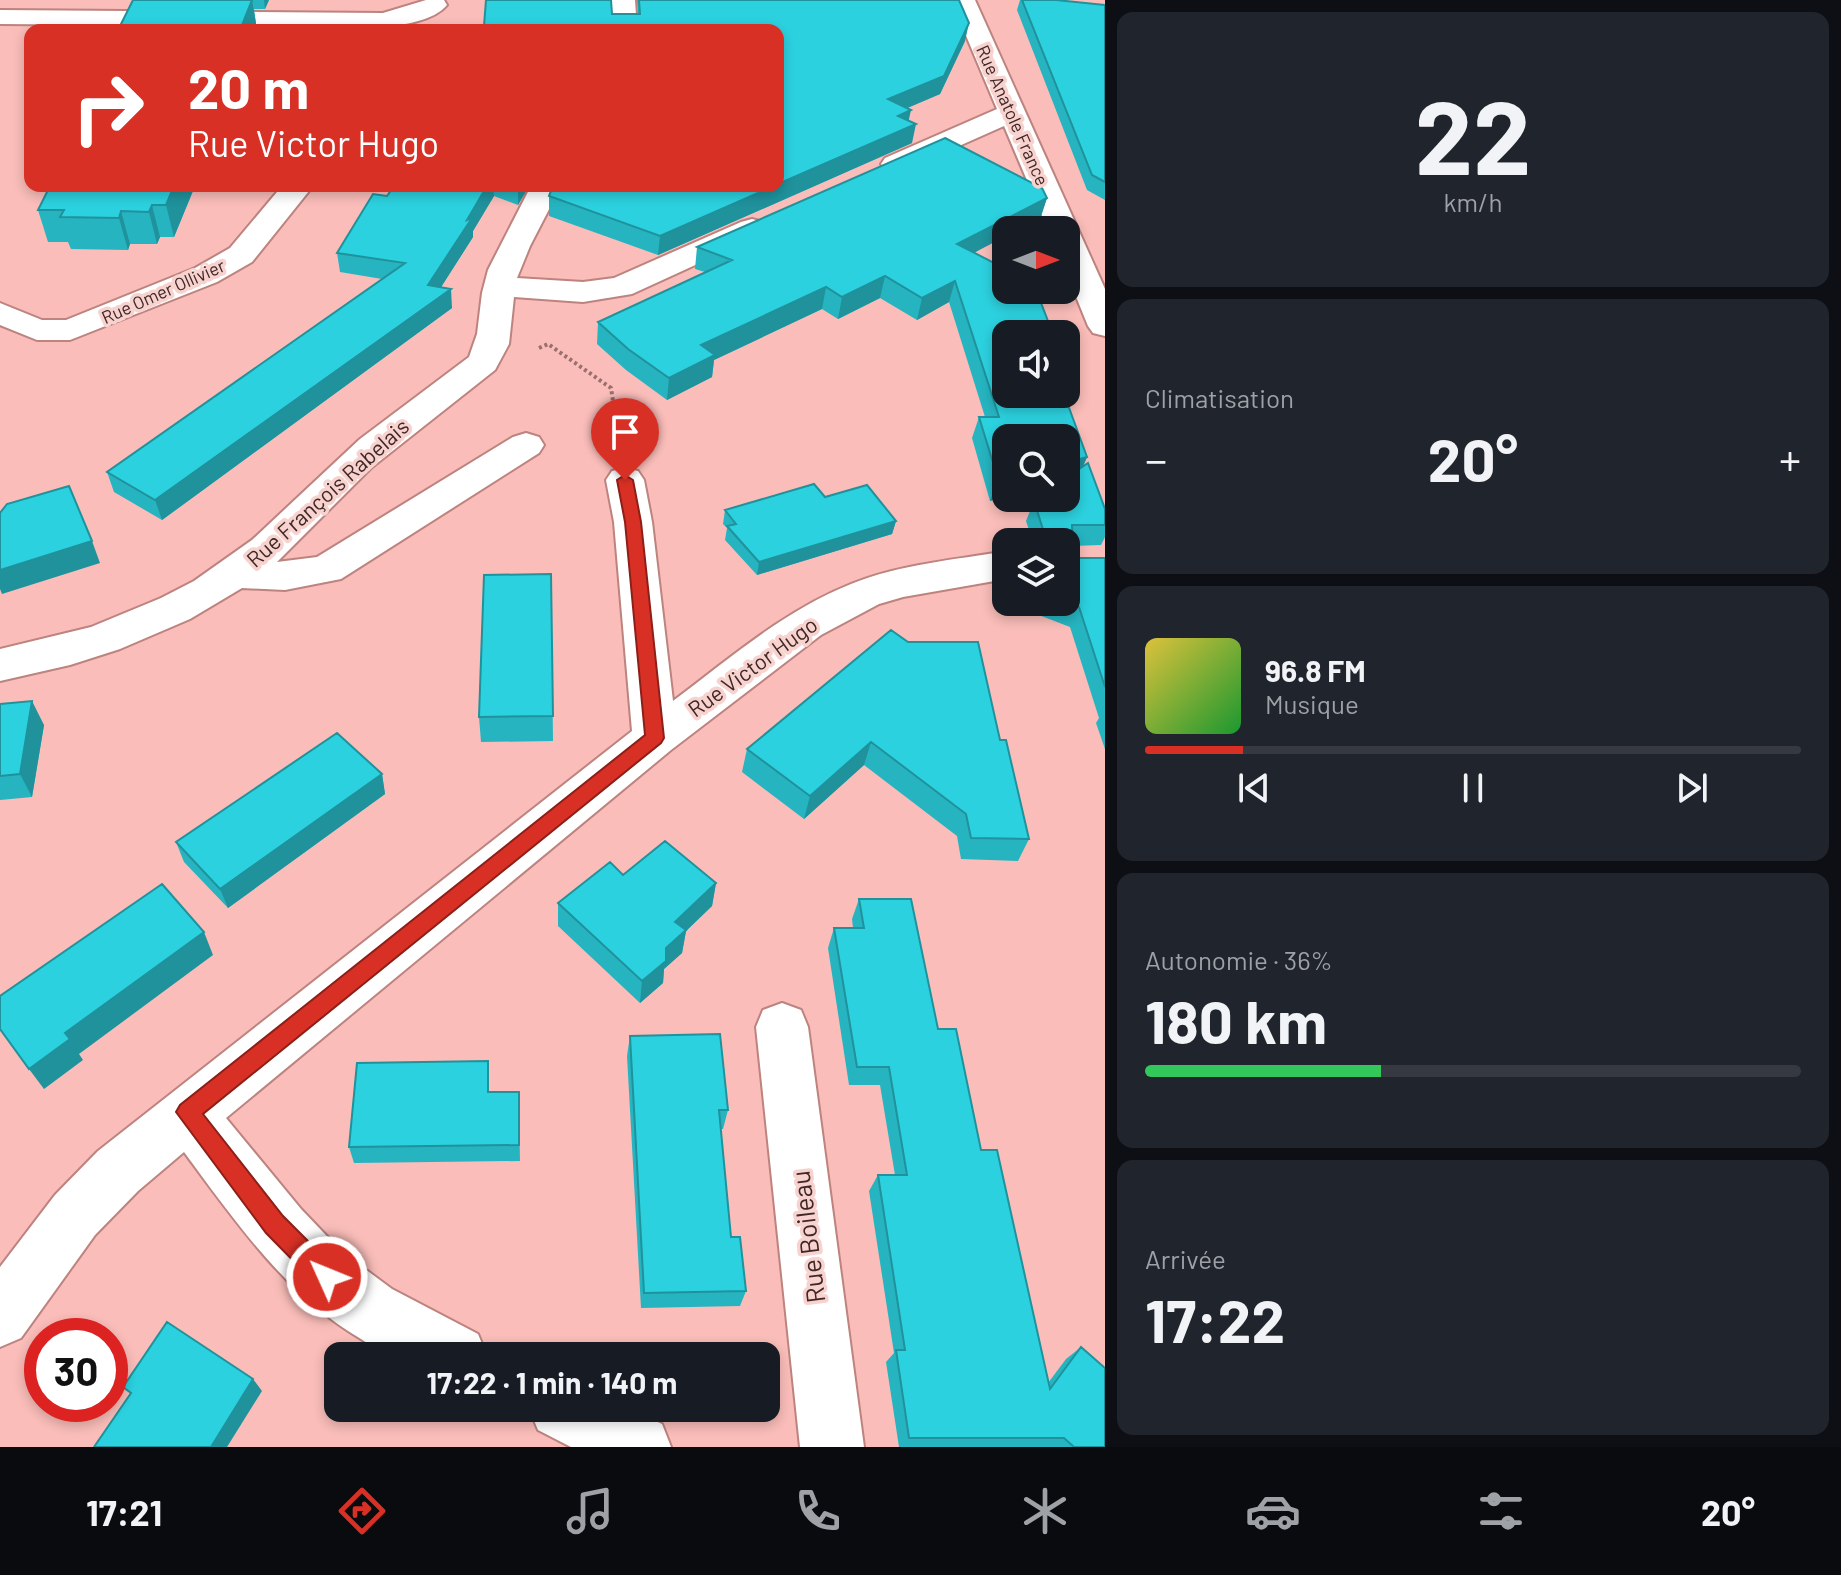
<!DOCTYPE html>
<html lang="fr">
<meta charset="utf-8">
<style>
:root{--surface:#171b24;--page:#20242c;--text:#f1f3f6;--muted:#9ea1a6;--line:#363941;--accent:#d93025}
body{margin:0;font-family:Barlow,sans-serif;background:var(--page);color:var(--text);height:100vh;display:flex;flex-direction:column;font-size:30px;white-space:nowrap}
*{box-sizing:border-box;margin:0}
p{font-size:26px;color:var(--muted)}
.icon{flex:none;width:44px;height:44px;fill:none;stroke:currentColor;stroke-width:2;stroke-linecap:round;stroke-linejoin:round}
.map{position:relative;flex:1;overflow:hidden}
.side{display:flex;flex-direction:column;gap:12px;padding:12px;background:#0d0f14;width:736px}
.side>*{flex:none}
.top-card{position:absolute;left:24px;top:24px;width:760px;height:168px;border-radius:16px;box-shadow:0 4px 12px #0003;background:#d93025;color:#fff;overflow:hidden}
.needle{width:52px;rotate:90deg}
.tools{position:absolute;left:992px;top:216px;display:grid;gap:16px}
.tools a{display:grid;place-items:center;width:88px;height:88px;border-radius:16px;background:var(--surface);box-shadow:0 4px 12px #0003;font-size:40px}
.speed{position:absolute;left:24px;top:1318px;display:flex;gap:16px;font-size:40px;font-weight:700;text-align:center}
.speed>*{display:grid;place-content:center;width:104px;height:104px;border-radius:50%;background:var(--surface);box-shadow:0 4px 12px #0003;line-height:1}
.speed .limit{border:12px solid #d22;background:#fff;color:#111}
.pin{position:absolute;display:grid;place-items:center;width:68px;height:68px;color:#fff;margin:-82px -34px;border-radius:50% 50% 50% 0;rotate:-45deg;box-shadow:0 0 8px #0007}
.pin .icon{rotate:45deg}
.me{position:absolute;width:88px;margin:-44px;rotate:314deg;stroke-linejoin:round;filter:drop-shadow(0 0 6px #0008)}
.turn{display:flex;align-items:center;gap:28px;height:168px;padding:0 32px;font-size:36px}
.turn .icon{width:104px;height:104px;stroke-width:2.5}
.turn b{display:block;font-size:56px;line-height:68px}
.big{font-size:60px;font-weight:700;line-height:1.1}
.side .card{flex:1;display:flex;flex-direction:column;justify-content:center;gap:12px;min-width:0;padding:0 28px;border-radius:16px;background:var(--page)}
.side .dial{align-items:center;gap:0}
.dial b{font-size:104px;line-height:1}
.song{display:flex;align-items:center;gap:24px}
.cover{width:96px;height:96px;border-radius:12px;background:linear-gradient(135deg,hsl(50 70% 55%),hsl(130 70% 35%))}
.played{height:8px;border-radius:4px;background:linear-gradient(90deg,var(--accent) 15%,var(--line) 15%)}
.keys{display:flex;justify-content:space-around;direction:ltr}
.heat{display:flex;justify-content:space-between;align-items:center;font-size:44px;direction:ltr}
.charge{height:12px;border-radius:6px;background:linear-gradient(90deg,#34c759 36%,var(--line) 0)}
.trip{position:absolute;left:324px;top:1342px;width:456px;height:80px;border-radius:16px;background:var(--surface);box-shadow:0 4px 12px #0003;font-weight:700;line-height:80px;text-align:center}
.dock{display:flex;height:128px;justify-content:space-around;align-items:center;background:#090b0e;color:var(--muted)}
.dock .icon{width:56px;height:56px}
.dock .active{color:var(--accent)}
.dock b{font-size:36px;color:var(--text)}
main{display:flex;flex:1;min-height:0}
.map>svg:first-child{display:block}
.lines{fill:none;stroke-linecap:round;stroke-linejoin:round}
.minor-casing{stroke:#bc837f;stroke-width:4}
.path{stroke:#99706d;stroke-width:4;stroke-dasharray:3 3;stroke-linecap:butt}
.minor{fill:#fff;fill-rule:evenodd}
.wall{fill:#26b4c0}
.shaded-wall{fill:#1f929c}
.building{fill:#2cd1df;stroke:#1f929c;stroke-width:2}
.route{fill:#d93025;stroke:#8d1f18;stroke-width:2}
.labels{text-anchor:middle;dominant-baseline:central;stroke-width:7;stroke-linejoin:round;paint-order:stroke}
.far-street-label{font-size:18px;fill:#3e2725;stroke:#f7d2ce}
.street-label{font-size:22px;fill:#3e2725;stroke:#f7d2ce}
.near-street-label{font-size:26px;fill:#3e2725;stroke:#f7d2ce}
</style>
<main>
<div class="map">
<svg width="1105" height="1447" viewBox="0 0 1105 1447">
<rect width="100%" height="100%" fill="#fabdb9"/>
<g class="lines">
<g class="minor-casing">
<path id="minor" d="M426,0h18l3,5c-13,16 -45,20 -64,22l-383,-3v-14l383,3z
M611,0h24l2,30h-24z
M951,0h24l130,289v47l-12,-3 -5,-7 -22,-54v-42h-18l-44,-104 -99,44 -10,3 -10,-3 -4,-6 4,-6 112,-49z
M282,186h31l-61,76 -35,20 -147,58h-33l-37,-15v-22l42,17h24l129,-52 35,-20z
M531,186h30l-31,60 -13,32 66,4 31,-4 127,-56 11,-3 11,3 4,6 -4,6 -131,60 -49,8 -69,-5 -5,47 -14,26 -124,98 -94,94 40,-5 196,-120 13,-4 13,4 5,8 -5,8 -198,126 -56,11 -43,-2 -52,31 -70,30 -50,16 -70,16v-32l91,-22 70,-29 33,-17 58,-41 108,-101 109,-82 8,-23 5,-41 6,-23z
M625,468l13,3 6,9 8,42 21,179c56,-42 112,-91 178,-117 49,-20 104,-24 155,-33v28l-103,18 -24,7 -58,31 -150,115 -445,368 75,91 41,43 50,37 86,45 9,22c-30,0 -63,4 -93,0 -11,-1 -23,-11 -33,-17 -75,-44 -126,-118 -177,-187l-46,39 -43,44 -74,103 -21,9v-80l55,-72 43,-44 534,-420 -18,-209 -8,-42 6,-9z
M782,1003l19,7 7,17 56,420h-64l-44,-420 7,-17z
M529,1408h99l34,16 9,23h-100l-33,-17z"/>
</g>
<path class="path" d="M539,348l9,-4 63,44 8,51"/>
<use href="#minor" class="minor"/>
</g>
<path class="wall" d="M133,0h136l-4,9h-11l3,21h-139z
M486,0l126,14h26l-1,-14h322l6,41 -25,53 -33,14 5,35 -254,112 -109,-39v-20l229,-166h-294z
M1020,0h36l49,6v194l-18,-10 -70,-180z
M50,186h145l-21,51h-14l-3,7h-27l-2,6 -57,-1 -3,-7h-20l-10,-32z
M394,186h135l-11,19 -24,-9 -21,35v6l-32,50 11,21 -290,212 -48,-28 -7,-20 275,-193 -42,-7 -3,-19 50,-57z
M1047,198l-7,21 -22,11h-12l-32,23 32,81 81,123 -4,9 22,43v28l-4,8 -29,1 1,12h32v191l-9,-26 3,-5 -29,-91 -57,-22 1,-3h52v-60h-33l-7,-21 8,-20 32,-3v-60h-60v58l-16,5 -18,-63 7,-21h6l-36,-115 -32,18 -37,-22 -42,21 -16,-10 -108,51 -2,17 -45,23 -41,-30 -29,-26 1,-22 107,-50 -10,-3 2,-22z
M1066,366l4,11 -4,12z
M825,497l71,24 -4,13 -135,41 -32,-35 2,-12 -4,-4 2,-14z
M551,574l2,167 -72,1 -2,-25z
M891,630l109,110 29,99 -11,22 -57,-2 -4,-23 -93,-71 -60,54 -62,-47 5,-23z
M0,704l44,21 -12,72 -32,3z
M382,774l3,20 -157,114 -44,-46 -8,-20z
M623,875l93,8 -4,23 -26,25 -4,22 -18,16 -1,14 -23,20 -82,-77v-23z
M859,899l79,130 43,121 67,233 18,-24 15,-12 24,100h-206l-13,-85 8,-9 -25,-162 9,-16h17l-15,-90h-31l-21,-137 6,-20h19l-1,-9z
M630,1036l98,74 -5,19h-2l10,108 15,54 -6,15 -99,2 -14,-252z
M489,1078v14l30,16 1,53 -166,2 -5,-16z"/>
<path class="shaded-wall" d="M252,0l5,30h-17z
M264,0h5l-4,9z
M969,23l-4,18 -25,53 -56,24 4,-19z
M911,110l-4,18 9,-4 -4,19 -254,112 2,-19 114,-50h4v-2l120,-68z
M174,186h21l-21,51 -8,-32z
M487,186h6l1,10 -21,35v6l-42,66 20,-14 1,19 -290,212 -7,-20 273,-215z
M518,186h11l-11,19z
M1047,198l-7,21 -22,11h-12v6l-55,29 6,-21z
M152,205l8,32 -3,7 -8,-32z
M121,211l9,33 -2,6 -9,-32z
M885,276l-5,22 -42,21 4,-22z
M955,281l-6,21 -32,18 5,-22z
M826,287l-4,22 -108,51 -2,17 -45,23 2,-22 32,-33z
M1087,457l-9,22 -12,3v-19z
M1006,477v19l-16,5 8,-22z
M896,521l-4,13 -135,41 2,-13z
M92,541l8,22 -98,31 -2,-5v-19z
M32,701l12,24 -12,72 -12,-23z
M871,742l-7,23 -60,54 6,-23z
M382,774l3,20 -157,114 -8,-19z
M716,883l-4,23 -26,25 -4,22 -18,16 -1,14 -23,20 2,-22 24,-33 9,-26z
M204,932l9,23 -134,99 4,6 -39,29 -15,-20 36,-36z
M253,1379l9,12 -35,56h-16z"/>
<path class="building" d="M133,0h119l-12,30h-122z
M486,0h125l1,14h28l-1,-14h320l10,23 -25,53 -56,23 23,11 -13,6 18,8 -138,60v-154h-290l3,-3 -7,-1z
M1022,0h34l49,5v177l-13,-7z
M945,138l97,50 5,10 -90,46 49,25v21h30l17,44h-47v60h58l23,63 -21,6v-25h-60v39l-8,2 -19,-62h20l-44,-136 -33,17 -37,-22 -43,21 -16,-10 -125,58 14,10 -46,23 -41,-29 -30,-27 134,-62 -35,-13z
M50,186h124l-8,19h-14l-3,7 -28,-1 -2,7 -59,-1 4,-7h-26z
M394,186h93l-20,34 5,-2 -44,67 23,4 -296,211 -48,-28 298,-209 -68,-10 36,-59 14,2z
M553,186h221l-114,50 -111,-40z
M1066,366l4,11h-4z
M1088,463l17,46v16h-33l1,33h32v129l-26,-80 -13,-5v-60h-19l-13,-41 4,-3h28v-20z
M814,484l11,13 42,-12 29,36 -137,41 -32,-36 9,-2 -11,-14z
M69,486l23,55 -92,29v-57l7,-9z
M551,574l2,142 -74,1 5,-142z
M891,630l17,12h70l22,98h6l23,99 -58,-1 -5,-24 -95,-72 -61,54 -63,-47z
M32,701l-12,73 -20,2v-72z
M337,733l45,41 -162,115 -44,-47z
M665,841l51,42 -41,39 11,8 -20,18v13l-24,20 -84,-78 52,-41 13,13z
M162,884l42,48 -139,101 5,6 -41,30 -29,-40v-33z
M859,899h52l27,130h18l25,121h16l53,239 31,-42 24,21v79h-31l-10,-9h-155l-13,-88h9l-27,-175h29l-18,-108h-32l-23,-139h30z
M720,1034l8,76h-9l12,127h9l6,54 -102,2 -14,-257z
M488,1061v31h31v53l-170,2 8,-84z
M167,1322l86,57 -42,68h-117l37,-54 -8,-6z"/>
<path class="route" d="M625,475l8,5 8,42 23,216 -3,5 -458,371 80,102 53,53 3,8 -3,9 -9,3 -9,-3 -52,-53 -90,-121 4,-7 465,-370 -20,-213 -8,-42z"/>
<g class="labels">
<g class="far-street-label">
<text transform="translate(1013 115) rotate(66)">Rue Anatole France</text>
<text transform="translate(163 291) rotate(-24)">Rue Omer Ollivier</text>
</g>
<g class="street-label">
<text transform="translate(327 492) rotate(-42)">Rue François Rabelais</text>
<text transform="translate(752 666) rotate(-36)">Rue Victor Hugo</text>
</g>
<g class="near-street-label">
<text transform="translate(807 1237) rotate(-97)">Rue Boileau</text>
</g>
</g>
</svg>
<div class="tools">
<a><svg class="needle" viewBox="-14 -14 28 28"><path d="M0-13l5 13h-10z" fill="#e53935"/><path d="M0 13l5-13h-10z" fill="#9ea1a6"/></svg></a>
<a><svg class="icon" aria-label="sound" viewBox="0 0 24 24"><path d="M4 9h4l5-4v14l-5-4H4zM17 9q2 3 0 6"/></svg></a>
<a><svg class="icon" aria-label="search" viewBox="0 0 24 24"><circle cx="10" cy="10" r="6"/><path d="M15 15l6 6"/></svg></a>
<a><svg class="icon" aria-label="layers" viewBox="0 0 24 24"><path d="M12 4l9 5-9 5-9-5zM3 14l9 5 9-5"/></svg></a>
</div>
<div class="speed"><div class="limit">30</div></div>
<div class="pin" style="left:625px;top:480px;background:#d93025"><svg class="icon" aria-label="arrive" viewBox="0 0 24 24"><path d="M6 21V4h12l-3 4 3 4H6"/></svg></div>
<svg class="me" style="left:327px;top:1277px" viewBox="-20 -20 40 40"><circle r="17" fill="#d93025" stroke="#fff" stroke-width="3"/><path d="M0-11L8 9 0 5-8 9z" fill="#fff"/></svg>
<div class="trip">17:22 · 1 min · 140 m</div>
<div class="top-card">
<div class="turn"><svg class="icon" aria-label="right" viewBox="0 0 24 24"><path d="M7 20v-9h11M14 6l5 5-5 5"/></svg><div><b>20 m</b>Rue Victor Hugo</div></div>
</div>
</div>
<section class="side">
<div class="card dial"><b>22</b><p>km/h</p></div>
<div class="card"><p>Climatisation</p>
<div class="heat"><a>−</a><b class="big">20°</b><a>+</a></div>
</div>
<div class="card">
<div class="song"><i class="cover"></i><div><b>96.8 FM</b><p>Musique</p></div></div>
<div class="played"></div>
<div class="keys"><svg class="icon" aria-label="previous" viewBox="0 0 24 24"><path d="M18 5L8 12l10 7zM5 5v14"/></svg><svg class="icon" aria-label="pause" viewBox="0 0 24 24"><path d="M8 5v14M16 5v14"/></svg><svg class="icon" aria-label="next" viewBox="0 0 24 24"><path d="M6 5l10 7-10 7zM19 5v14"/></svg></div>
</div>
<div class="card"><p>Autonomie · 36%</p><b class="big">180 km</b><div class="charge"></div></div>
<div class="card"><p>Arrivée</p><b class="big">17:22</b></div>
</section>
</main>
<nav class="dock">
<b>17:21</b>
<svg class="icon active" aria-label="directions" viewBox="0 0 24 24"><path d="M12 3l9 9-9 9-9-9zM9 14v-3h6M13 9l2 2-2 2"/></svg>
<svg class="icon" aria-label="music" viewBox="0 0 24 24"><path d="M9 18V5l10-2v13"/><circle cx="6" cy="18" r="3"/><circle cx="16" cy="16" r="3"/></svg>
<svg class="icon" aria-label="phone" viewBox="0 0 24 24"><path d="M5 4h4l2 5-3 2q2 4 5 5l2-3 5 2v4C11 20 4 13 5 4z"/></svg>
<svg class="icon" aria-label="climate" viewBox="0 0 24 24"><path d="M12 3v18M4 7l16 10M4 17L20 7"/></svg>
<svg class="icon" aria-label="car" viewBox="0 0 24 24"><path d="M5 17H2v-5l4-1 3-4h7l3 4 3 1v5h-3M9 17h6M6 11h13"/><circle cx="7" cy="17" r="2"/><circle cx="17" cy="17" r="2"/></svg>
<svg class="icon" aria-label="filters" viewBox="0 0 24 24"><path d="M4 7h16M4 17h16"/><circle cx="9" cy="7" r="2"/><circle cx="15" cy="17" r="2"/></svg>
<b>20°</b>
</nav>
